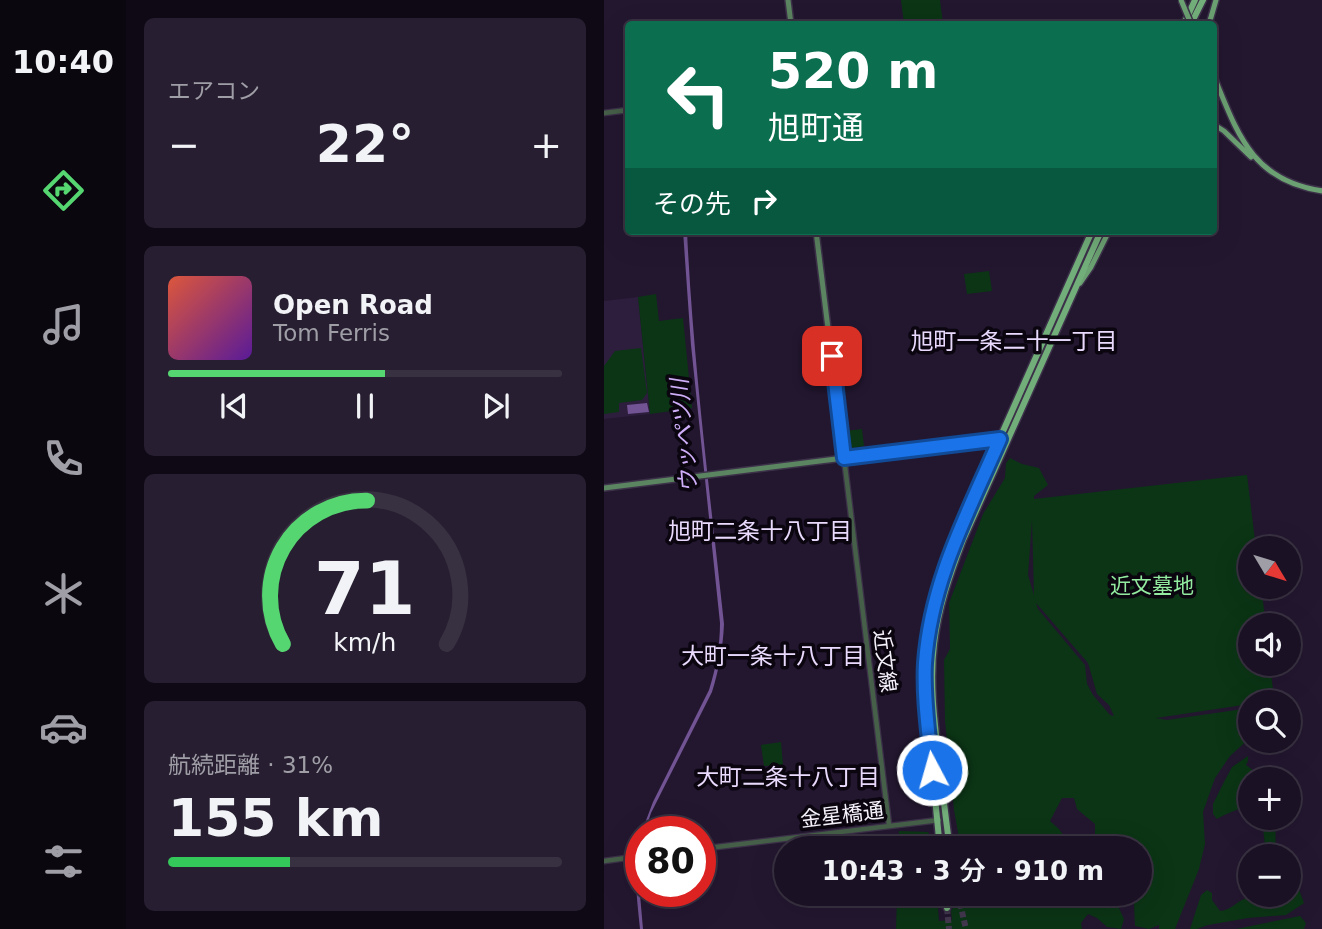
<!DOCTYPE html>
<html lang="ja">
<meta charset="utf-8">
<style>
:root{--surface:#1a1124;--page:#271f31;--text:#f1f3f6;--muted:#9f9da6;--line:#383141;--accent:#56d671}
body{margin:0;font-family:"DejaVu Sans","Noto Sans JP",sans-serif;background:var(--page);color:var(--text);height:100vh;display:flex;flex-direction:column;font-size:26px;white-space:nowrap}
*{box-sizing:border-box;margin:0}
p{font-size:23px;color:var(--muted)}
.icon{flex:none;width:38px;height:38px;fill:none;stroke:currentColor;stroke-width:2;stroke-linecap:round;stroke-linejoin:round}
.map{position:relative;flex:1;overflow:hidden}
.drawer{display:flex;flex-direction:column;gap:18px;padding:18px;background:#0e0914;width:478px}
.drawer>*{flex:none}
.guide{position:absolute;left:21px;top:21px;width:592px;height:214px;border-radius:7px;box-shadow:0 7px 28px #0002,0 0 0 2px var(--line);background:#0b6e4f;color:#fff;overflow:hidden}
.needle{width:46px;rotate:128deg}
.buttons{position:absolute;left:634px;top:536px;display:grid;gap:14px}
.buttons a{display:grid;place-items:center;width:63px;height:63px;border-radius:50%;background:var(--surface);box-shadow:0 7px 28px #0002,0 0 0 2px var(--line);font-size:35px}
.speed{position:absolute;left:21px;top:816px;display:flex;gap:14px;font-size:35px;font-weight:700;text-align:center}
.speed>*{display:grid;place-content:center;width:91px;height:91px;border-radius:50%;background:var(--surface);box-shadow:0 7px 28px #0002,0 0 0 2px var(--line);line-height:1}
.speed .limit{border:10px solid #d22;background:#fff;color:#111}
.pin{position:absolute;display:grid;place-items:center;width:60px;height:60px;color:#fff;margin:-30px;border-radius:14px;box-shadow:0 4px 10px #0006}
.me{position:absolute;width:77px;margin:-38px;rotate:354deg;stroke-linejoin:round;filter:drop-shadow(0 0 5px #0008)}
.turn{display:flex;align-items:center;gap:24px;height:147px;padding:0 28px;font-size:32px}
.turn .icon{width:91px;height:91px;stroke-width:2.5}
.turn b{display:block;font-size:49px;line-height:60px}
.then{display:flex;align-items:center;height:66px;padding:0 28px;background:#0003;gap:14px;font-size:26px}
.big{font-size:52px;font-weight:600;line-height:1.1}
.drawer .tile{flex:1;display:flex;flex-direction:column;justify-content:center;gap:10px;min-width:0;padding:0 24px;border-radius:10px;background:var(--page)}
.drawer .dial{align-items:center;gap:0}
.dial svg{height:182px;overflow:visible;fill:none;stroke:var(--line);stroke-width:7;stroke-linecap:round;text-anchor:middle}
.dial text{fill:var(--text);stroke:none}
.song{display:flex;align-items:center;gap:21px}
.cover{width:84px;height:84px;border-radius:10px;background:linear-gradient(135deg,hsl(10 70% 55%),hsl(270 70% 35%))}
.played{height:7px;border-radius:4px;background:linear-gradient(90deg,var(--accent) 55%,var(--line) 55%)}
.keys{display:flex;justify-content:space-around;direction:ltr}
.heat{display:flex;justify-content:space-between;align-items:center;font-size:38px;direction:ltr}
.charge{height:10px;border-radius:5px;background:linear-gradient(90deg,#34c759 31%,var(--line) 0)}
.trip{position:absolute;left:170px;top:836px;width:378px;height:70px;border-radius:35px;background:var(--surface);box-shadow:0 7px 28px #0002,0 0 0 2px var(--line);font-weight:600;line-height:70px;text-align:center}
main{display:flex;flex:1;min-height:0}
.tab-bar{display:flex;flex-direction:column;width:126px;justify-content:space-around;align-items:center;background:#0a070e;color:var(--muted)}
.tab-bar .icon{width:49px;height:49px}
.tab-bar .active{color:var(--accent)}
.tab-bar b{font-size:32px;color:var(--text)}
.map>svg:first-child{display:block}
.built{fill:#2d1e3d}
.green{fill:#0b3515;fill-rule:evenodd}
.water{fill:#725494}
.lines{fill:none;stroke-linecap:round;stroke-linejoin:round}
.trunk-tunnel{stroke:#43384f;stroke-width:6;stroke-dasharray:6 3;stroke-linecap:butt}
.tertiary-casing{stroke:#3c3149;stroke-width:7}
.secondary-casing{stroke:#3c3149;stroke-width:8}
.primary-casing{stroke:#3c3149;stroke-width:8}
.trunk-casing{stroke:#3c3149;stroke-width:9}
.tertiary{stroke:#455f48;stroke-width:4.5}
.secondary{stroke:#5b8460;stroke-width:5}
.primary{stroke:#6ba072;stroke-width:5}
.trunk{stroke:#72ae7a;stroke-width:6}
.primary-bridge-casing{stroke:#3c3149;stroke-width:8;stroke-linecap:butt}
.primary-bridge{stroke:#6ba072;stroke-width:5}
.route-casing{stroke:#114b97;stroke-width:18}
.route{stroke:#1a73e8;stroke-width:12}
.labels{text-anchor:middle;dominant-baseline:central;stroke-width:7;stroke-linejoin:round;paint-order:stroke}
.park-label{font-size:21px;fill:#92eb9f;stroke:#0a050f}
.street-label{font-size:21px;fill:#f7f3fd;stroke:#0a050f}
.neighbourhood-label{font-size:23px;fill:#e9dafd;stroke:#0a050f}
.water-label{font-size:23px;font-style:italic;fill:#cfaef8;stroke:#0a050f}
</style>
<main>
<nav class="tab-bar">
<b>10:40</b>
<svg class="icon active" aria-label="directions" viewBox="0 0 24 24"><path d="M12 3l9 9-9 9-9-9zM9 14v-3h6M13 9l2 2-2 2"/></svg>
<svg class="icon" aria-label="music" viewBox="0 0 24 24"><path d="M9 18V5l10-2v13"/><circle cx="6" cy="18" r="3"/><circle cx="16" cy="16" r="3"/></svg>
<svg class="icon" aria-label="phone" viewBox="0 0 24 24"><path d="M5 4h4l2 5-3 2q2 4 5 5l2-3 5 2v4C11 20 4 13 5 4z"/></svg>
<svg class="icon" aria-label="climate" viewBox="0 0 24 24"><path d="M12 3v18M4 7l16 10M4 17L20 7"/></svg>
<svg class="icon" aria-label="car" viewBox="0 0 24 24"><path d="M5 17H2v-5l4-1 3-4h7l3 4 3 1v5h-3M9 17h6M6 11h13"/><circle cx="7" cy="17" r="2"/><circle cx="17" cy="17" r="2"/></svg>
<svg class="icon" aria-label="filters" viewBox="0 0 24 24"><path d="M4 7h16M4 17h16"/><circle cx="9" cy="7" r="2"/><circle cx="15" cy="17" r="2"/></svg>
</nav>
<section class="drawer">
<div class="tile"><p>エアコン</p>
<div class="heat"><a>−</a><b class="big">22°</b><a>+</a></div>
</div>
<div class="tile">
<div class="song"><i class="cover"></i><div><b>Open Road</b><p>Tom Ferris</p></div></div>
<div class="played"></div>
<div class="keys"><svg class="icon" aria-label="previous" viewBox="0 0 24 24"><path d="M18 5L8 12l10 7zM5 5v14"/></svg><svg class="icon" aria-label="pause" viewBox="0 0 24 24"><path d="M8 5v14M16 5v14"/></svg><svg class="icon" aria-label="next" viewBox="0 0 24 24"><path d="M6 5l10 7-10 7zM19 5v14"/></svg></div>
</div>
<div class="tile dial"><svg viewBox="0 0 100 80">
<path d="M14 69A42 42 0 1 1 86 69"/>
<path d="M14 69A42 42 0 0 1 51 6" stroke="#56d671"/>
<text x="50" y="56" font-size="32" font-weight="700">71</text>
<text x="50" y="72" font-size="11">km/h</text>
</svg></div>
<div class="tile"><p>航続距離 · 31%</p><b class="big">155 km</b><div class="charge"></div></div>
</section>
<div class="map">
<svg width="719" height="929" viewBox="0 0 719 929">
<rect width="100%" height="100%" fill="#231730"/>
<path class="built" d="M34,297l12,117 -46,5v-118z"/>
<path class="green" d="M297,0h39l3,24h-39z
M385,271l3,20 -25,3 -3,-20z
M52,294l3,27 24,-3 9,90 -42,6 -12,-117z
M37,348l6,45 -5,7 -23,3v9l-15,2v-48l11,-15z
M258,429l2,17 -11,2 -6,-5 -1,-12z
M406,458l12,6 17,4 9,17 -14,11v3l213,-24 9,73h-6v38h11l5,39h-16v38h20l3,27 -8,12h-15v2l-94,14 11,2 83,-12v30l-20,18 -15,22 -12,34 2,32 -6,25 -24,60h-16v-4l-10,4 -14,-3 -1,-22 -2,-10h8v-45h-35l-10,-12v-13l-18,-15 -3,-11h-12l-12,23 9,8 14,20h-112l-7,-39 -9,-89 -1,-61 6,-11 -1,-46 34,-89 22,-36 1,-15zM428,520l2,75 -6,-20zM432,603l52,60 9,31 12,11 5,11 -4,-1 -17,-20 -6,-11 -2,-19 -47,-56z
M177,742l2,23 -19,1 -3,-21z
M644,756v5l-2,4 8,6 2,8h-6v21c-12,12 -20,11 -33,19l-4,-5v-10l12,-24 7,-13z
M658,817h12c3,13 0,26 3,39h-11z
M295,831l29,1 2,4v13h-47l15,-2z
M684,860l16,43 -18,12 -38,3 -40,7 -11,4h-7l11,-34 6,-5 5,3v7l8,11c10,-1 13,-6 22,-11 5,-3 11,-3 17,-6h29z
M293,894h40l2,27 13,-1 -1,-9 11,-17h133l23,12 6,13 -3,10 -14,-2 -10,-9 -9,-4 -7,9 1,6h-186z
M696,916l6,7 -2,6h-68z"/>
<path class="water" d="M79,231h4c6,131 23,262 37,393 -1,23 -5,45 -12,68l-61,121 -6,18h-3l11,-29 56,-112c7,-22 11,-44 11,-67l-29,-278z
M43,403l2,9 -21,2 -1,-9z
M37,835l-2,48 4,46h-3c-3,-31 -8,-63 1,-94z"/>
<g class="lines">
<path class="trunk-tunnel" d="M354,894l8,35
M343,908l2,21"/>
<g class="tertiary-casing">
<path id="tertiary" d="M0,113l24,-3
M285,825l-45,-367 155,-19
M96,849l239,-29
M0,861l37,-5"/>
</g>
<g class="secondary-casing">
<path id="secondary" d="M184,0l3,24
M0,488l240,-30 -28,-227"/>
</g>
<g class="primary-casing">
<path id="primary" d="M605,24l7,-24
M609,74c24,58 38,107 110,117
M609,124l11,7 27,26
M476,283l11,-16 18,-36"/>
</g>
<g class="trunk-casing">
<path id="trunk" d="M580,24l11,-24
M587,24l12,-24
M336,849l-15,-154v-29l9,-63 10,-34 12,-32 136,-306
M346,849c-4,-27 -7,-54 -10,-81 -5,-41 -11,-83 -6,-124 4,-36 16,-70 29,-104l138,-309
M341,894l2,14"/>
</g>
<use href="#tertiary" class="tertiary"/>
<use href="#secondary" class="secondary"/>
<use href="#primary" class="primary"/>
<use href="#trunk" class="trunk"/>
<g class="primary-bridge-casing">
<path id="primary-bridge" d="M577,0l10,24"/>
</g>
<use href="#primary-bridge" class="primary-bridge"/>
</g>
<g class="lines">
<g class="route-casing">
<path id="route" d="M228,356l12,102 156,-19c-32,74 -69,141 -75,224 -2,35 4,72 7,107"/>
</g>
<use href="#route" class="route"/>
</g>
<g class="labels">
<g class="park-label">
<text x="548" y="586">近文墓地</text>
</g>
<g class="street-label">
<text transform="translate(281 661) rotate(83)">近文線</text>
<text transform="translate(238 815) rotate(-7)">金星橋通</text>
</g>
<g class="neighbourhood-label">
<text x="410" y="341">旭町一条二十一丁目</text>
<text x="156" y="531">旭町二条十八丁目</text>
<text x="169" y="656">大町一条十八丁目</text>
<text x="184" y="777">大町二条十八丁目</text>
</g>
<g class="water-label">
<text transform="translate(80 436) rotate(-95)">ウッペツ川</text>
</g>
</g>
</svg>
<div class="buttons">
<a><svg class="needle" viewBox="-14 -14 28 28"><path d="M0-13l5 13h-10z" fill="#e53935"/><path d="M0 13l5-13h-10z" fill="#9f9da6"/></svg></a>
<a><svg class="icon" aria-label="sound" viewBox="0 0 24 24"><path d="M4 9h4l5-4v14l-5-4H4zM17 9q2 3 0 6"/></svg></a>
<a><svg class="icon" aria-label="search" viewBox="0 0 24 24"><circle cx="10" cy="10" r="6"/><path d="M15 15l6 6"/></svg></a>
<a>+</a>
<a>−</a>
</div>
<div class="speed"><div class="limit">80</div></div>
<div class="pin" style="left:228px;top:356px;background:#d93025"><svg class="icon" aria-label="arrive" viewBox="0 0 24 24"><path d="M6 21V4h12l-3 4 3 4H6"/></svg></div>
<svg class="me" style="left:328px;top:770px" viewBox="-20 -20 40 40"><circle r="17" fill="#1a73e8" stroke="#fff" stroke-width="3"/><path d="M0-11L8 9 0 5-8 9z" fill="#fff"/></svg>
<div class="trip">10:43 · 3 分 · 910 m</div>
<div class="guide">
<div class="turn"><svg class="icon" aria-label="left" viewBox="0 0 24 24"><path d="M17 20v-9H6M10 6l-5 5 5 5"/></svg><div><b>520 m</b>旭町通</div></div>
<div class="then">その先<svg class="icon" aria-label="right" viewBox="0 0 24 24"><path d="M7 20v-9h11M14 6l5 5-5 5"/></svg></div>
</div>
</div>
</main>
